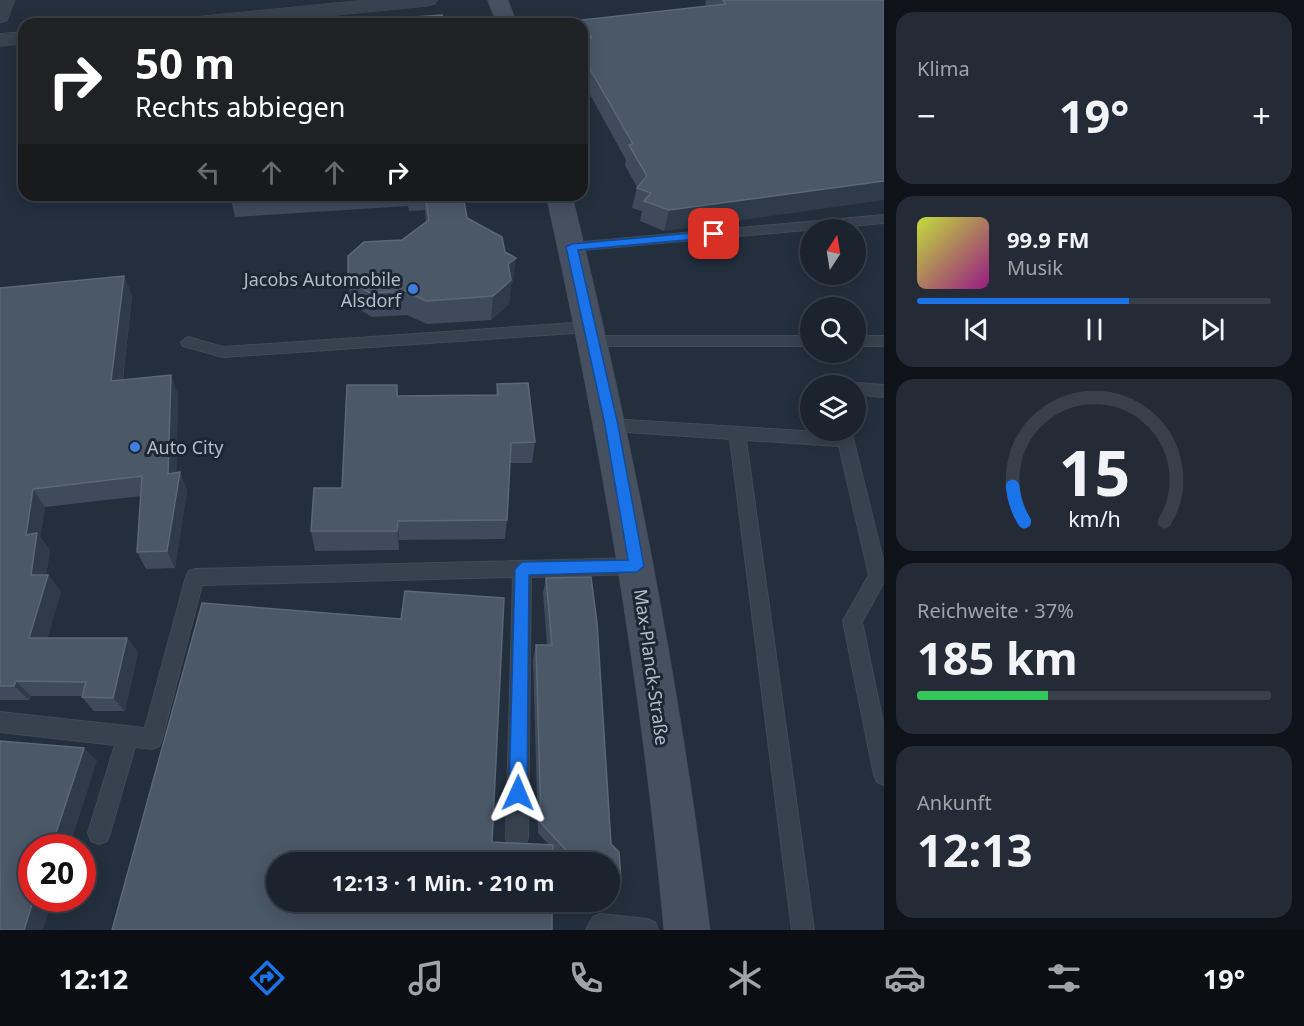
<!DOCTYPE html>
<html lang="de">
<meta charset="utf-8">
<style>
:root{--surface:#1b232e;--page:#242b36;--text:#f1f3f6;--muted:#a0a4aa;--line:#39404a;--accent:#1a73e8}
body{margin:0;font-family:"Noto Sans",sans-serif;background:var(--page);color:var(--text);height:100vh;display:flex;flex-direction:column;font-size:22px;white-space:nowrap}
*{box-sizing:border-box;margin:0}
p{font-size:20px;color:var(--muted)}
.icon{flex:none;width:33px;height:33px;fill:none;stroke:currentColor;stroke-width:2;stroke-linecap:round;stroke-linejoin:round}
.map{position:relative;flex:1;overflow:hidden}
.details{display:flex;flex-direction:column;gap:12px;padding:12px;background:#0f1319;width:420px}
.details>*{flex:none}
.hud{position:absolute;left:18px;top:18px;width:570px;height:183px;border-radius:18px;box-shadow:0 3px 15px #0003,0 0 0 2px var(--line);background:#202124;color:#fff;overflow:hidden}
.needle{width:39px;rotate:12deg}
.fabs{position:absolute;left:800px;top:219px;display:grid;gap:12px}
.fabs a{display:grid;place-items:center;width:66px;height:66px;border-radius:50%;background:var(--surface);box-shadow:0 3px 15px #0003,0 0 0 2px var(--line);font-size:30px}
.speed{position:absolute;left:18px;top:834px;display:flex;gap:12px;font-size:30px;font-weight:700;text-align:center}
.speed>*{display:grid;place-content:center;width:78px;height:78px;border-radius:50%;background:var(--surface);box-shadow:0 3px 15px #0003,0 0 0 2px var(--line);line-height:1}
.speed .limit{border:9px solid #d22;background:#fff;color:#111}
.pin{position:absolute;display:grid;place-items:center;width:51px;height:51px;color:#fff;margin:-26px;border-radius:12px;box-shadow:0 3px 9px #0006}
.me{position:absolute;width:66px;margin:-33px;rotate:1deg;stroke-linejoin:round;filter:drop-shadow(0 0 4px #0008)}
.turn{display:flex;align-items:center;gap:21px;height:126px;padding:0 18px;font-size:27px}
.turn .icon{width:78px;height:78px;stroke-width:2.5}
.turn b{display:block;font-size:42px;line-height:51px}
.lanes{display:flex;align-items:center;height:57px;padding:0 18px;background:#0003;justify-content:center;gap:30px;direction:ltr}
.lanes .off{opacity:.35}
.big{font-size:45px;font-weight:700;line-height:1.1}
.details .tile{flex:1;display:flex;flex-direction:column;justify-content:center;gap:9px;min-width:0;padding:0 21px;border-radius:18px;background:var(--page)}
.details .dial{align-items:center;gap:0}
.dial svg{height:156px;overflow:visible;fill:none;stroke:var(--line);stroke-width:7;stroke-linecap:round;text-anchor:middle}
.dial text{fill:var(--text);stroke:none}
.song{display:flex;align-items:center;gap:18px}
.cover{width:72px;height:72px;border-radius:9px;background:linear-gradient(135deg,hsl(70 70% 55%),hsl(310 70% 35%))}
.played{height:6px;border-radius:3px;background:linear-gradient(90deg,var(--accent) 60%,var(--line) 60%)}
.keys{display:flex;justify-content:space-around;direction:ltr}
.heat{display:flex;justify-content:space-between;align-items:center;font-size:33px;direction:ltr}
.charge{height:9px;border-radius:4px;background:linear-gradient(90deg,#34c759 37%,var(--line) 0)}
.trip{position:absolute;left:266px;top:852px;width:354px;height:60px;border-radius:30px;background:var(--surface);box-shadow:0 3px 15px #0003,0 0 0 2px var(--line);font-weight:700;line-height:60px;text-align:center}
.tabs{display:flex;height:96px;justify-content:space-around;align-items:center;background:#0b0e12;color:var(--muted)}
.tabs .icon{width:42px;height:42px}
.tabs .active{color:var(--accent)}
.tabs b{font-size:27px;color:var(--text)}
main{display:flex;flex:1;min-height:0}
.map>svg:first-child{display:block}
.lines{fill:none;stroke-linecap:round;stroke-linejoin:round}
.lane-casing{stroke:#414a57;stroke-width:2}
.street-casing{stroke:#414a57;stroke-width:1}
.secondary-casing{stroke:#414a57;stroke-width:1}
.lane{fill:#38414e;fill-rule:evenodd}
.street{fill:#38414e;fill-rule:evenodd}
.secondary{fill:#465061;fill-rule:evenodd}
.wall{fill:#3f4b5c}
.shaded-wall{fill:#2f3b4b}
.building{fill:#4b5868;stroke:#5c6777;stroke-width:1.5}
.route{fill:#1a73e8;stroke:#114b97;stroke-width:1.5}
.shop-dot{fill:#3f7fe0;stroke:#1d2633;stroke-width:2}
.labels{text-anchor:middle;dominant-baseline:central;stroke-width:6;stroke-linejoin:round;paint-order:stroke}
.poi-label{font-size:18px;fill:#b4bcc9;stroke:#1d2633;text-anchor:end}
.street-label{font-size:18px;fill:#b4bcc9;stroke:#1d2633}
</style>
<main>
<div class="map">
<svg width="884" height="930" viewBox="0 0 884 930">
<rect width="100%" height="100%" fill="#242f3e"/>
<g class="lines">
<g class="lane-casing">
<path id="lane" d="M884,215v8l-312,28 -7,-4 7,-4z
M590,322l7,5 -7,5 -367,25 -40,-11 -2,-4 7,-5 35,10z
M594,336h216v10h-216l-7,-5z
M855,336h29v10h-29z
M857,383l27,2v12l-23,-2 -6,3v-12h-4z
M611,419l225,14 -1,-3h16l33,134v18l-22,40 22,105v58l-7,-3 -3,-7 -31,-154 26,-46 -30,-129 -93,-6 68,490h-22l-62,-491 -119,-8 -8,-6z
M637,558l6,2 3,6 -3,6 -6,2 -106,3 -3,261 -3,8 -8,3 -8,-3 -3,-8 7,-261 -311,8 -40,154 -3,7 -7,3 -17,-2 -25,86 -3,8 -8,3 -8,-3 -3,-8 27,-88 -115,-13v-20l145,16 41,-151 3,-6 6,-2z
M601,914l46,5 8,3 3,8h-72l7,-13z"/>
</g>
<g class="street-casing">
<path id="street" d="M0,0h15l-8,21 -7,2z
M366,0h72l-3,4 -7,2 -181,18h-73l3,-4 7,-2z
M24,32v12l-24,2v-12z"/>
</g>
<g class="secondary-casing">
<path id="secondary" d="M488,0h20l9,24h-20z
M546,195h26c60,243 108,487 138,735h-46c-23,-248 -64,-492 -118,-735z"/>
</g>
<use href="#lane" class="lane"/>
<use href="#street" class="street"/>
<use href="#secondary" class="secondary"/>
</g>
<path class="wall" d="M706,0h178l-220,231 -24,-10 2,-10 -10,-3 5,-21 -12,-22 1,-5 -44,-80 -1,-60 127,-14 -3,-2z
M230,195h310l-1,3 -75,5 3,15 38,34 8,30 -2,2 -2,20 -18,16 -64,4 -20,-9 -35,2 -21,-13 -3,-24 78,-59 -1,-11 -16,1 -1,-5 -173,11z
M124,276l8,20 -9,84 55,14 -2,79 4,-1 7,19 -12,77 -29,1 -9,-17 4,-56 -96,11 -5,30 10,13 -4,25h2l13,17 -14,46h80l11,15 -13,58h-31l-12,-14v-1h-51l-2,4h-29v-412z
M497,384l38,58 -3,21h-22l-3,57 -2,19 -106,1v10l-84,1 -4,-20 31,-43 55,-103 1,11 98,-1z
M546,578l65,266 10,35 -6,8 -6,-1v-24h-45l-11,-13 -61,-7 57,3 -11,-12 -5,-174 3,-14h11l-4,-52z"/>
<path class="shaded-wall" d="M884,181v19l-220,31 5,-21z
M516,258l-3,24 -2,2 -2,20 -18,16 2,-24 15,-32z
M124,276l8,20 -12,104 -9,-19z
M171,375l7,19 -2,98 -8,-18z
M180,472l7,19 -12,77 -8,-17z
M33,489l12,18 -5,30 10,13 -6,38 4,-13 13,17 -18,61 -14,-15 2,-63 -5,-40z
M398,521l1,19v10l-2,-19z
M127,638l11,15 -13,58 -12,-13z
M16,681l15,15 -2,4 -15,-14z
M84,748l13,13 -28,87h-18z
M34,898h19l-10,32h-19z"/>
<path class="building" d="M723,0h161v181l-215,29 -25,-9 7,-8 -14,-5 10,-12 -18,-31 4,-1 -51,-89v-16l10,-1 -11,-18 145,-16z
M442,15l3,9h-115v-1z
M425,195h38l4,23 35,19 3,15 11,6 -8,6 3,16 -18,16 -67,5 -20,-10 -36,2 -22,-13v-24l16,-14 38,-2 27,-20z
M124,276l-13,105 60,-6 -3,99 12,-2 -13,79 -30,1 5,-76 -109,13 -7,46 11,-2 -6,42h17l-19,63h98l-14,60 -31,-1 4,-15 -70,-1 -2,5h-14v-398z
M528,383l7,59 -24,1 -4,77 -109,1 -1,10h-86l3,-43h28l5,-103h50v11l101,-1 -1,-11z
M591,577l6,46 14,221 8,8 2,27 -12,-1v-16h-32l-36,-39 -5,-178h16l-6,-67z
M405,591l99,7 -12,244 61,3 -1,17h-276v40h276v28h-440l90,-327 199,16z
M0,741l84,7 -33,100h-19v50h2l-10,32h-24z"/>
<path class="route" d="M714,231l6,3 -2,3 -140,13 40,175 26,141 -7,6 -108,3 -2,218 -3,6 -6,3 -6,-3 -3,-6 6,-224 7,-7 106,-2 -23,-135 -39,-178 6,-3z"/>
<g class="shop-dot">
<circle cx="413" cy="289" r="6"/>
<circle cx="135" cy="447" r="6"/>
</g>
<g class="labels">
<g class="poi-label">
<text x="401" y="279">Jacobs Automobile<tspan x="401" dy="21">Alsdorf</tspan></text>
<text x="147" y="447" text-anchor="start">Auto City</text>
</g>
<g class="street-label">
<text transform="translate(652 667) rotate(82)">Max-Planck-Straße</text>
</g>
</g>
</svg>
<div class="fabs">
<a><svg class="needle" viewBox="-14 -14 28 28"><path d="M0-13l5 13h-10z" fill="#e53935"/><path d="M0 13l5-13h-10z" fill="#a0a4aa"/></svg></a>
<a><svg class="icon" aria-label="search" viewBox="0 0 24 24"><circle cx="10" cy="10" r="6"/><path d="M15 15l6 6"/></svg></a>
<a><svg class="icon" aria-label="layers" viewBox="0 0 24 24"><path d="M12 4l9 5-9 5-9-5zM3 14l9 5 9-5"/></svg></a>
</div>
<div class="speed"><div class="limit">20</div></div>
<div class="pin" style="left:714px;top:234px;background:#d93025"><svg class="icon" aria-label="arrive" viewBox="0 0 24 24"><path d="M6 21V4h12l-3 4 3 4H6"/></svg></div>
<svg class="me" style="left:518px;top:793px" viewBox="-20 -20 40 40"><path d="M0-17L14 15 0 8-14 15z" fill="#1a73e8" stroke="#fff" stroke-width="4"/></svg>
<div class="trip">12:13 · 1 Min. · 210 m</div>
<div class="hud">
<div class="turn"><svg class="icon" aria-label="right" viewBox="0 0 24 24"><path d="M7 20v-9h11M14 6l5 5-5 5"/></svg><div><b>50 m</b>Rechts abbiegen</div></div>
<div class="lanes"><svg class="icon off" aria-label="left" viewBox="0 0 24 24"><path d="M17 20v-9H6M10 6l-5 5 5 5"/></svg><svg class="icon off" aria-label="ahead" viewBox="0 0 24 24"><path d="M12 20V5M6 11l6-6 6 6"/></svg><svg class="icon off" aria-label="ahead" viewBox="0 0 24 24"><path d="M12 20V5M6 11l6-6 6 6"/></svg><svg class="icon" aria-label="right" viewBox="0 0 24 24"><path d="M7 20v-9h11M14 6l5 5-5 5"/></svg></div>
</div>
</div>
<section class="details">
<div class="tile"><p>Klima</p>
<div class="heat"><a>−</a><b class="big">19°</b><a>+</a></div>
</div>
<div class="tile">
<div class="song"><i class="cover"></i><div><b>99.9 FM</b><p>Musik</p></div></div>
<div class="played"></div>
<div class="keys"><svg class="icon" aria-label="previous" viewBox="0 0 24 24"><path d="M18 5L8 12l10 7zM5 5v14"/></svg><svg class="icon" aria-label="pause" viewBox="0 0 24 24"><path d="M8 5v14M16 5v14"/></svg><svg class="icon" aria-label="next" viewBox="0 0 24 24"><path d="M6 5l10 7-10 7zM19 5v14"/></svg></div>
</div>
<div class="tile dial"><svg viewBox="0 0 100 80">
<path d="M14 69A42 42 0 1 1 86 69"/>
<path d="M14 69A42 42 0 0 1 8 51" stroke="#1a73e8"/>
<text x="50" y="56" font-size="32" font-weight="700">15</text>
<text x="50" y="72" font-size="11">km/h</text>
</svg></div>
<div class="tile"><p>Reichweite · 37%</p><b class="big">185 km</b><div class="charge"></div></div>
<div class="tile"><p>Ankunft</p><b class="big">12:13</b></div>
</section>
</main>
<nav class="tabs">
<b>12:12</b>
<svg class="icon active" aria-label="directions" viewBox="0 0 24 24"><path d="M12 3l9 9-9 9-9-9zM9 14v-3h6M13 9l2 2-2 2"/></svg>
<svg class="icon" aria-label="music" viewBox="0 0 24 24"><path d="M9 18V5l10-2v13"/><circle cx="6" cy="18" r="3"/><circle cx="16" cy="16" r="3"/></svg>
<svg class="icon" aria-label="phone" viewBox="0 0 24 24"><path d="M5 4h4l2 5-3 2q2 4 5 5l2-3 5 2v4C11 20 4 13 5 4z"/></svg>
<svg class="icon" aria-label="climate" viewBox="0 0 24 24"><path d="M12 3v18M4 7l16 10M4 17L20 7"/></svg>
<svg class="icon" aria-label="car" viewBox="0 0 24 24"><path d="M5 17H2v-5l4-1 3-4h7l3 4 3 1v5h-3M9 17h6M6 11h13"/><circle cx="7" cy="17" r="2"/><circle cx="17" cy="17" r="2"/></svg>
<svg class="icon" aria-label="filters" viewBox="0 0 24 24"><path d="M4 7h16M4 17h16"/><circle cx="9" cy="7" r="2"/><circle cx="15" cy="17" r="2"/></svg>
<b>19°</b>
</nav>
